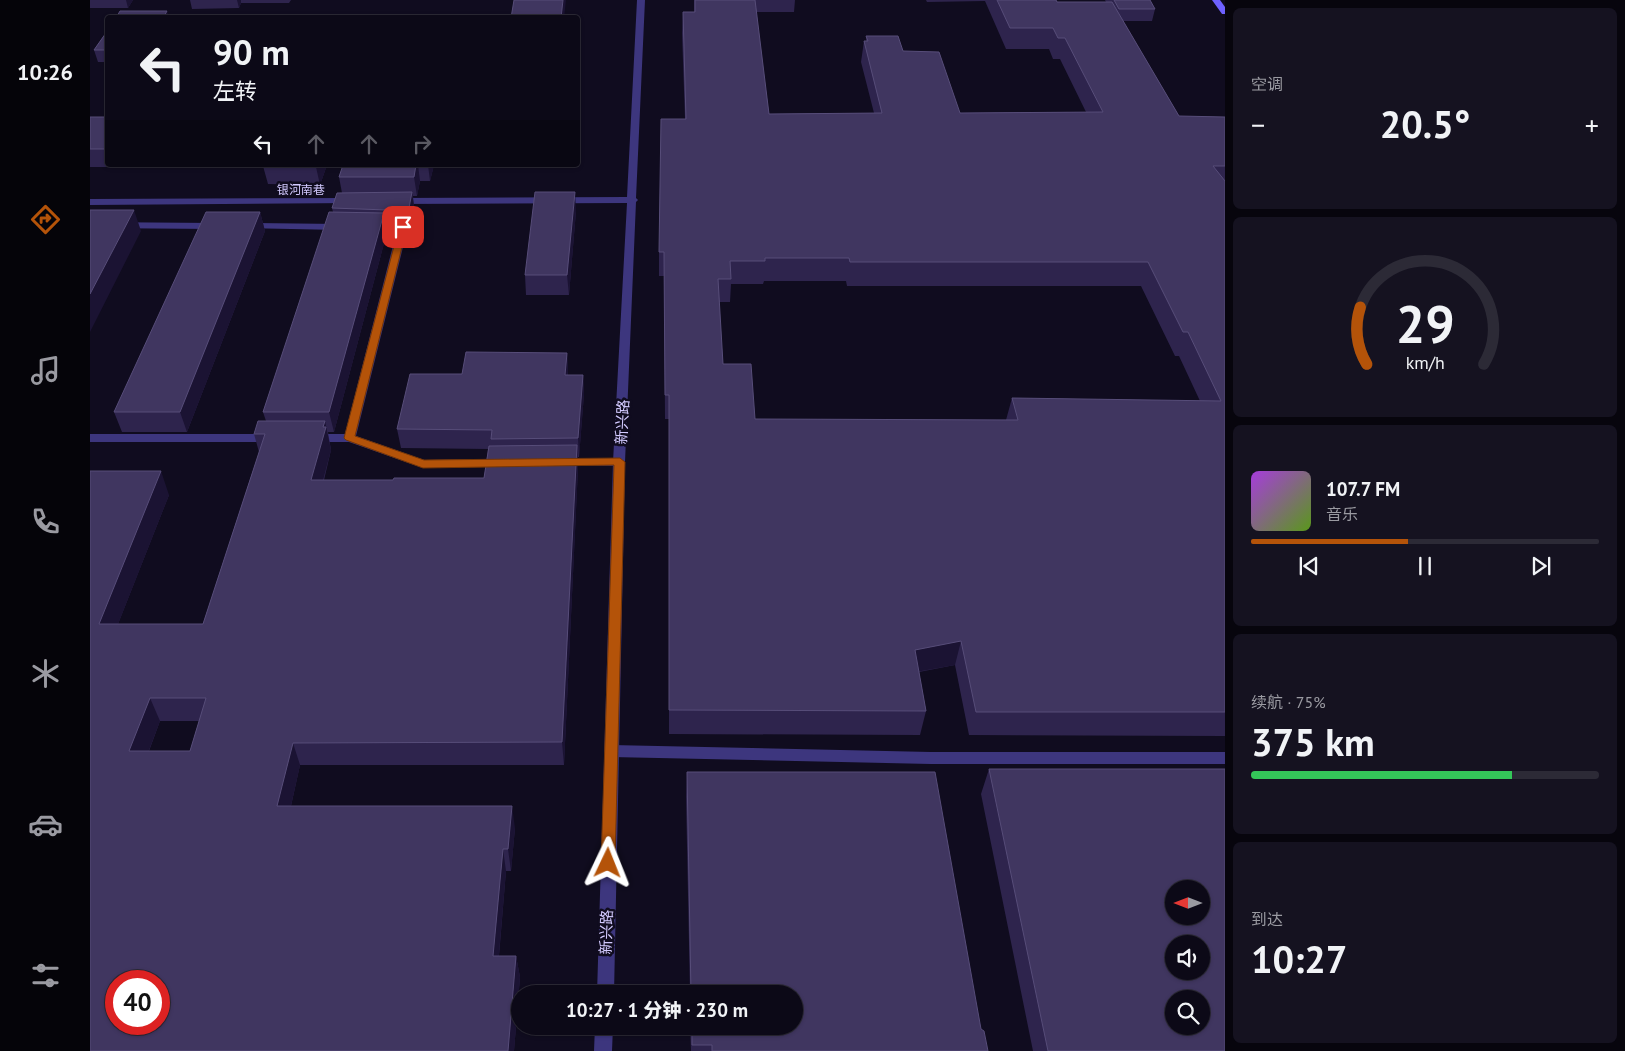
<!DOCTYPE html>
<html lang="zh">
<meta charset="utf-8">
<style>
:root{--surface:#0c0917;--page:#151220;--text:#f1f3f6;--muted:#9a9aa1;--line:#2c2a36;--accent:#b45309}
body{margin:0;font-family:"PT Sans","Noto Sans SC",sans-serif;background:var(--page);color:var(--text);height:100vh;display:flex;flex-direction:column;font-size:19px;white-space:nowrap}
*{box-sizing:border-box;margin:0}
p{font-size:16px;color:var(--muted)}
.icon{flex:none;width:28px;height:28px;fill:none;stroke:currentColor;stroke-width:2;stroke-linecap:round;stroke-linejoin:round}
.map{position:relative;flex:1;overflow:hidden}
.details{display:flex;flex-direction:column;gap:8px;padding:8px;background:#07050d;width:400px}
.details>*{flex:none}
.guide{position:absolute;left:15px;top:15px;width:475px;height:152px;border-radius:5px;box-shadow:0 1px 4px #0004,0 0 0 1px var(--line);background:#0c0917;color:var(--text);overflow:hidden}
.needle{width:32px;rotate:270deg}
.controls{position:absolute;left:1075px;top:880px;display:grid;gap:10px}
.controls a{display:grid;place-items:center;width:45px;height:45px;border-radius:50%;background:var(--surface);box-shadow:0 1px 4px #0004,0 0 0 1px var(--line);font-size:25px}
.speed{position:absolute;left:15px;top:970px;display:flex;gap:10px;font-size:25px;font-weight:700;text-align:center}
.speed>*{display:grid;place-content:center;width:65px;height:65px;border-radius:50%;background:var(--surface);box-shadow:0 1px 4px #0004,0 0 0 1px var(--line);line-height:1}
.speed .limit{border:8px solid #d22;background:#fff;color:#111}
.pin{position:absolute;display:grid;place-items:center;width:42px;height:42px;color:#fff;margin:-21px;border-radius:10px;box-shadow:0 2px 8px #0006}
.me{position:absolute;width:55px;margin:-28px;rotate:2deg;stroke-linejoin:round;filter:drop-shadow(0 0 4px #0008)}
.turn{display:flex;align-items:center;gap:18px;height:105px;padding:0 25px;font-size:22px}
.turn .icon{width:65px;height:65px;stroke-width:2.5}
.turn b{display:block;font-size:35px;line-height:42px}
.lanes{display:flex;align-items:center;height:48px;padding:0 25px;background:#0003;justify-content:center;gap:25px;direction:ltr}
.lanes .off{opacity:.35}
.big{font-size:38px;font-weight:800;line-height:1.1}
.details .tile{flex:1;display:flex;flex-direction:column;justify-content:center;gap:8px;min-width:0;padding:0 18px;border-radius:8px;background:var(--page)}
.details .dial{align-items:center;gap:0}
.dial svg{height:130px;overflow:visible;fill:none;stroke:var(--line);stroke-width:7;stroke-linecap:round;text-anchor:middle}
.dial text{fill:var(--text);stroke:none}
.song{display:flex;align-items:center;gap:15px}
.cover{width:60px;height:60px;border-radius:8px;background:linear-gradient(135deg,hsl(280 70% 55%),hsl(90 70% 35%))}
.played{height:5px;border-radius:2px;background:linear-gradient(90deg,var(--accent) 45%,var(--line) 45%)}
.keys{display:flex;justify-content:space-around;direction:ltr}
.heat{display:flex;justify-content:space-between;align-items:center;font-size:28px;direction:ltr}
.charge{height:8px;border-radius:4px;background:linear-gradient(90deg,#34c759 75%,var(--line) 0)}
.trip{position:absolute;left:421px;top:985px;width:292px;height:50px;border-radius:25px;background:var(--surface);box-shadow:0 1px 4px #0004,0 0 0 1px var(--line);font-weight:800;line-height:50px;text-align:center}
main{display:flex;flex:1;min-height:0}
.tab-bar{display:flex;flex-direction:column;width:90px;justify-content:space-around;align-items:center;background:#050409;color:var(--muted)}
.tab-bar .icon{width:35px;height:35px}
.tab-bar .on{color:var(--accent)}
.tab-bar b{font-size:22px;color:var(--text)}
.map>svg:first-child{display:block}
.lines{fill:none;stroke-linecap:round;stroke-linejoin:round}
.service{fill:#3d367e;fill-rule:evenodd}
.minor{fill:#3d367e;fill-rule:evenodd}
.tertiary{fill:#3d367e;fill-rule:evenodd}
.secondary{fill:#6e61ff;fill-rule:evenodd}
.wall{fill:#2e244d;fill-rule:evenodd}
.shaded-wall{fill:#1b1333}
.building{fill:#403660;stroke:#574d79;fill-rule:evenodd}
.route{fill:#b45309;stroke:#753606}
.labels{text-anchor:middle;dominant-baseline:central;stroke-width:5;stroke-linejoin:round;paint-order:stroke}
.far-street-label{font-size:12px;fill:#d3caff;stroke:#100c1f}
.street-label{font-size:15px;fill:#d3caff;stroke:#100c1f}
</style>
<main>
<nav class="tab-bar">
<b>10:26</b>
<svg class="icon on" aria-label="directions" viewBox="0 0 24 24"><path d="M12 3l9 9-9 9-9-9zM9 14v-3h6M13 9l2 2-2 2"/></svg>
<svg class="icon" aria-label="music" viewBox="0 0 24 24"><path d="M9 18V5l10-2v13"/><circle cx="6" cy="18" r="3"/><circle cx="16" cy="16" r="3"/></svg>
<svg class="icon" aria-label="phone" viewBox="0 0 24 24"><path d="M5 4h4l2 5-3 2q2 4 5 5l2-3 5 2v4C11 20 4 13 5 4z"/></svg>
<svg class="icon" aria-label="climate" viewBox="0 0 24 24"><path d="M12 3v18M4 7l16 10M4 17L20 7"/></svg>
<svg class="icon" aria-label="car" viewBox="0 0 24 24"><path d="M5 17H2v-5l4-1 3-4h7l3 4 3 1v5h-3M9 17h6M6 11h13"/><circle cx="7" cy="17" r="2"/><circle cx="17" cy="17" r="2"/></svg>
<svg class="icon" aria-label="filters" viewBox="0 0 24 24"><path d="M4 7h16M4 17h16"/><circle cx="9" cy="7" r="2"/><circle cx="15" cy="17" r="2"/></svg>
</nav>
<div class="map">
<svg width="1135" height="1051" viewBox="0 0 1135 1051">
<rect width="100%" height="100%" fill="#100c1f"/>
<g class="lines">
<path class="service" d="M0,222l125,1 5,3 -5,3 -125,-1z
M158,223l92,1 5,3 -5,3 -95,-2 -2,-2z
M280,224h33l5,3 -52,209 68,24 78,-1 6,4 -2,3 -83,2 -74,-26h-37l-6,-4 6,-4h33l52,-204 -30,-1v-4z
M0,434h182l6,4 -6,4h-182z
M472,458h57l6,4 -6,4 -61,-1 -2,-3 2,-3z"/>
<path class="minor" d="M521,745l320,7h294v12h-294l-320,-7 -5,-2 -2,-4 2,-4z"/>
<path class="tertiary" d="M547,0h8l-9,198 2,2 -2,2 -11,260 -11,532h-17l16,-532 14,-259 -230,1 -5,-3 5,-3 230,-1z
M260,198l5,3 -2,2 -263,2v-6z
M505,1026h18l-1,25h-18z"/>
<path class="secondary" d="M1122,0h8l5,7v7h-3z"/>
</g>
<path class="wall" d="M0,0h43l-5,8h-38z
M100,0h101l-2,3h-48l-2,5 -47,1z
M604,0h101l-1,12h-38l13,102 105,-1 -13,-51 3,-21h2v-5l37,15 57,62 126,-1 -26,-53h-7l-4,-10h-43l-21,-48 -58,1 -1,-2h130l1,2h49l-1,-2h45l5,9 -3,12h-29l56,95 46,1v619l-256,-1 -14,-70 -36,7 7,39 -6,24 -251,-1v-315h-4l-1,-143h-5v-24l26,-133 -3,-86 1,-21h11zM674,281h82l1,5h294l34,70h4l21,45 -188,-3 -6,22 -251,-1 -32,-55 -4,-62h11l1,-18h32z
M18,30v32h-10l-4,-12z
M0,117h18v48h93l-1,2h-110z
M174,165h63l-7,20 -52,-1 -5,-18z
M253,165h91l-4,16h-10l-3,15h-4l1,10 -3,15h-21v2h-4l1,9 -53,200h-6l3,18 -7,30h69l91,-2 4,-29 -87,-1 -4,-19 65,-55 105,-21 1,22h15l1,19 -5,63h-1v11l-14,297h-264l-9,41 224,22 -4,43h-5l-7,85h17l4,21 -6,74h-424v-580l79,24 -51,129h85l56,-172 -5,-18 12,-13 -3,-9 70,-200 -1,-4 10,-15 -3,-16zM70,721h39l-9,30h-41z
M398,165h30l-1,1h-29z
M486,211l-7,84h-43l-1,-20z
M170,212l5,19 -78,201h-65l-8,-20z
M899,769l236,282h-192l-52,-257z
M597,772l294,257 7,22h-297l-1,-25h105v-32h-105l-4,-197z"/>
<path class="shaded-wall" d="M36,0h7l-5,8z
M147,0h4v3l-2,5z
M473,0h3l-2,18h-3z
M77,11l2,7h-6z
M227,165h10l-7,20 -4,-18z
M326,165h2l2,16 -3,15 -3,-19z
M338,165h6l-4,16z
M322,192l2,14 -3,15 -2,-13z
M485,192l1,19 -7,84 -2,-20z
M298,208l2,13v2l-3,-13z
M44,210l7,21 -51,101v-38z
M170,212l5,19 -78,201 -7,-20z
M294,213l3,19 -53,200 -5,-20z
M477,353l1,18 -2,22 -1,-18z
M493,375l1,19 -5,63 -1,-19z
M235,421l6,29 -14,53 -6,-23z
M487,445l1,23 -14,297 -2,-23z
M71,471l8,24 -60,152 -10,-23z
M871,641l-6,24 -45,8 5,-23z
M60,698l10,23 -20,53 -11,-23z
M203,743l7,22 -14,63 -9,-22z
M422,806l3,22 -4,43 -3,-22z
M413,849l3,22 -9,106 -4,-21z
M426,956l4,21 -6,74h-6z"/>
<path class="building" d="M424,0h49l-2,18h-50z
M605,0h60l14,114 113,-1 -18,-72h4l-2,-5h32l5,15 36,1 21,61 143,-1 -38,-74h-7l-5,-10h-43l-13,-28h59l1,2h55l67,114 46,1v49h-12l12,15v531h-249l-15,-71 -46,9 11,61 -257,-1v-315h-4l-1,-143h-5l2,-133h25l-3,-107h12zM675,258h84l1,4h298l35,70h5l33,69 -209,-3 6,22 -263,-1 -4,-55h-28l-5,-85h13l-1,-18h35z
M1024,0h36l5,9h-36z
M30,11h47l-4,7h-47z
M18,30v20h-14z
M0,117h18v32h-18z
M174,165h53l-1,2 -53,-1z
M253,165h73l-2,12h-75z
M322,192l-3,16h-21l-1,2 -55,-2 5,-15z
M445,192h40l-8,83h-42z
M0,210h44l-44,84z
M116,212h54l-80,200h-66z
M239,212l55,1 -55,199h-66z
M376,352l101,1 -2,22h18l-5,63 -87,1 1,-9 -95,-1 13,-55h52z
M168,421h67l-2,6h3l-15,53h82l1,-2h90l5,-32 88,-1 -15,297 -269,1 -16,63h235l-4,43h-5l-10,107h23l-8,95h-418v-580h71l-62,153h104l62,-190h-11zM60,698h56l-16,53h-61zM26,981h43v43h-43z
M899,769h236v282h-177zM1084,889h27v27h-27zM1084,944h27v27h-27zM1084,999h27v27h-27z
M597,772h248l46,257 3,2 4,20h-276v-6h-20v-19h103v-32h-104z"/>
<path class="route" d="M313,224l4,3 -52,209 69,24 196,-2 5,4 -10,401 -2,4 -5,2 -5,-2 -2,-4 13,-398 -191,3 -77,-28 -2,-2 55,-211z"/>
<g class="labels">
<g class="far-street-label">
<text x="211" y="189">银河南巷</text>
</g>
<g class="street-label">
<text transform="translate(532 422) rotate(-87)">新兴路</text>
<text transform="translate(516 932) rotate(-88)">新兴路</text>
</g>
</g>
</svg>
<div class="controls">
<a><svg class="needle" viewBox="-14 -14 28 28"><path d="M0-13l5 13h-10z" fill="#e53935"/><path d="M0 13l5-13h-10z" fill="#9a9aa1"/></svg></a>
<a><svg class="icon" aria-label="sound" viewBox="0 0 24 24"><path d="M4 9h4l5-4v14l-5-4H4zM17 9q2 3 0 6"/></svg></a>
<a><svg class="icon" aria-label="search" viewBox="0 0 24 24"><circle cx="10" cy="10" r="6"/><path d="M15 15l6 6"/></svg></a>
</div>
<div class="speed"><div class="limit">40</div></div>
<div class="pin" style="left:313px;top:227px;background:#d93025"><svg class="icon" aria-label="arrive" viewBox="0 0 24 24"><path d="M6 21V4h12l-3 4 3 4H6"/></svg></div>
<svg class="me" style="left:518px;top:863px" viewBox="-20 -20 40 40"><path d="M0-17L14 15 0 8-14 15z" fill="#b45309" stroke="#fff" stroke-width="4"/></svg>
<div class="trip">10:27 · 1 分钟 · 230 m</div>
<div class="guide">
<div class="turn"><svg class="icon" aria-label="left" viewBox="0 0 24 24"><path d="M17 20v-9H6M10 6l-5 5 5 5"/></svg><div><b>90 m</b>左转</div></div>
<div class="lanes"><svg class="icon" aria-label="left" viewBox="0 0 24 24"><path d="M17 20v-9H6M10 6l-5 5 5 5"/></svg><svg class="icon off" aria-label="ahead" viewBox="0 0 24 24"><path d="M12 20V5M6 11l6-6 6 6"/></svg><svg class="icon off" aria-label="ahead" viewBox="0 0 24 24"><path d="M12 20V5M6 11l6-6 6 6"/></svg><svg class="icon off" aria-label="right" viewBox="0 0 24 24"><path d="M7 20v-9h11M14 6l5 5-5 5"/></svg></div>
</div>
</div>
<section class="details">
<div class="tile"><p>空调</p>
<div class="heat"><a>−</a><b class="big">20.5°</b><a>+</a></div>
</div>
<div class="tile dial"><svg viewBox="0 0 100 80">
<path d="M14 69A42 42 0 1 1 86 69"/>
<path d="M14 69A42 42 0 0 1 10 34" stroke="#b45309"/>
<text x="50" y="56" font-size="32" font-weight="700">29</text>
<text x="50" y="72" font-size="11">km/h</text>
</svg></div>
<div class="tile">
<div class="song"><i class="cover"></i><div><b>107.7 FM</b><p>音乐</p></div></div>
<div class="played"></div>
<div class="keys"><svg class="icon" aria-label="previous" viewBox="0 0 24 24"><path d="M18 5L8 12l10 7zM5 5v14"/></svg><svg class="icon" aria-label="pause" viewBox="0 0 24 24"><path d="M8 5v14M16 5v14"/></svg><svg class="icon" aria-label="next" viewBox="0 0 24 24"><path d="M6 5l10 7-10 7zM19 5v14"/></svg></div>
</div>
<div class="tile"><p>续航 · 75%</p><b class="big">375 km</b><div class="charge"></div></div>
<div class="tile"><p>到达</p><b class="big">10:27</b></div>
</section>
</main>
